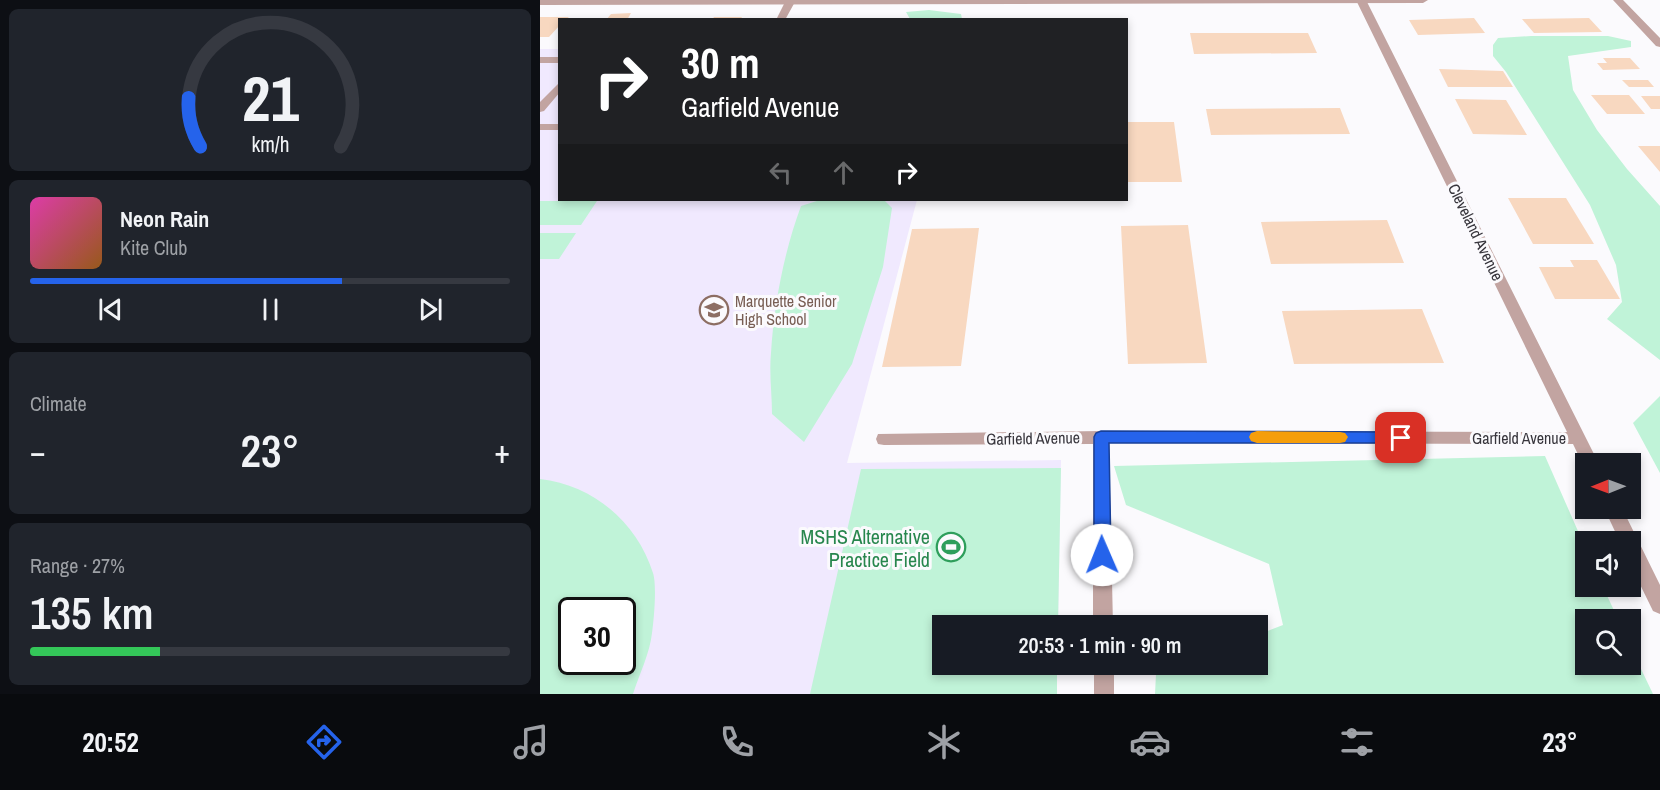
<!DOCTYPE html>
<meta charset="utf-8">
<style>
:root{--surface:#171b24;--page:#20242c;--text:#f1f3f6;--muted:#9ea1a6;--line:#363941;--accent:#2563eb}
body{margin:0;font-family:"Archivo Narrow",sans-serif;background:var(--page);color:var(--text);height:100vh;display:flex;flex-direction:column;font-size:22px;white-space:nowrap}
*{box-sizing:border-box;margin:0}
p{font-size:20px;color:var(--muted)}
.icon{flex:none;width:33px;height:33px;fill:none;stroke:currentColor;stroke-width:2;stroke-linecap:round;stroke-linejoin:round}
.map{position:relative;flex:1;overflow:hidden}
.drawer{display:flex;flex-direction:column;gap:9px;padding:9px;background:#0d0f14;width:540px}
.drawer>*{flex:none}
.top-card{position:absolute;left:18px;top:18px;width:570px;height:183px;border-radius:0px;box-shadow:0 3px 9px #0003;background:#202124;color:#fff;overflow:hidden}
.needle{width:39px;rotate:269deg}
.controls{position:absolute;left:1035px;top:453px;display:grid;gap:12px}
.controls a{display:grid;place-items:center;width:66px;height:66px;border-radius:0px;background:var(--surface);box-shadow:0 3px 9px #0003;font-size:30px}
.speed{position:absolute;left:18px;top:597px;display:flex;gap:12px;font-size:30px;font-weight:700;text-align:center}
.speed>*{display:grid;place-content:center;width:78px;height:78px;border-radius:50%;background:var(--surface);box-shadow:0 3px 9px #0003;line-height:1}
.speed .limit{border:3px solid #111;border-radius:9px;background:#fff;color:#111}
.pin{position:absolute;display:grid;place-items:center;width:51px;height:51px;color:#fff;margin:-26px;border-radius:12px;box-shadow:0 3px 9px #0006}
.me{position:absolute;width:66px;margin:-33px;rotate:359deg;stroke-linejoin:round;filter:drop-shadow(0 0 4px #0008)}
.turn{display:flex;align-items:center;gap:21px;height:126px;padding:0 24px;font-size:27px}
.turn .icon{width:78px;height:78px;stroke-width:2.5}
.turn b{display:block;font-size:42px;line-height:51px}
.lanes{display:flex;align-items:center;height:57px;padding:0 24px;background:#0003;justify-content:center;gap:30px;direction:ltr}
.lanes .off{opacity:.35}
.big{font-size:45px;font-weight:600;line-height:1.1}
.drawer .widget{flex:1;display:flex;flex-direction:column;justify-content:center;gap:9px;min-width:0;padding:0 21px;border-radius:9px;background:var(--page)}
.drawer .dial{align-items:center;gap:0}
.dial svg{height:156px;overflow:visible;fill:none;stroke:var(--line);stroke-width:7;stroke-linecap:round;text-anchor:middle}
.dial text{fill:var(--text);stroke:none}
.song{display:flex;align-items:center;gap:18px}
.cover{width:72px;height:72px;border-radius:9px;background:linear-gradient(135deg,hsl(320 70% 55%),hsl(30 70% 35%))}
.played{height:6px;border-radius:3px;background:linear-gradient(90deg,var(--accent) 65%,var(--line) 65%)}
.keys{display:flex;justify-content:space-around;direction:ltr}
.heat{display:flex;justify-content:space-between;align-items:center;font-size:33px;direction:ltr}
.charge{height:9px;border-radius:4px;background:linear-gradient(90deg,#34c759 27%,var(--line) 0)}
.trip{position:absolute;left:392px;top:615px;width:336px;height:60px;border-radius:0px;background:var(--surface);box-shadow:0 3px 9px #0003;font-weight:600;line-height:60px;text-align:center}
.tabs{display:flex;height:96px;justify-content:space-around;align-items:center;background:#090b0e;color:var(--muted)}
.tabs .icon{width:42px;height:42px}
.tabs .selected{color:var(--accent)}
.tabs b{font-size:27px;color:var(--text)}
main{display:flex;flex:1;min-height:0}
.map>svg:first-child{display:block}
.built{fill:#f0e9fe;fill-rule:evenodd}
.green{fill:#c0f3d8;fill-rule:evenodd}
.building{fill:#f8d8c0}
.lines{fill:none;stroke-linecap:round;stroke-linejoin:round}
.service{fill:#c2a4a1;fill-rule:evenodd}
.minor{fill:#c2a4a1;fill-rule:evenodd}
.tertiary{fill:#c2a4a1;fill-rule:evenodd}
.route{fill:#2563eb;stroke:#184099;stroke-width:1.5}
.slow{fill:#f59e0b}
.labels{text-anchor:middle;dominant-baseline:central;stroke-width:6;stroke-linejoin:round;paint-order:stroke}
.street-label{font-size:16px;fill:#37353c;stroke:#fbfafd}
.education-label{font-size:16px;fill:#785e54;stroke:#fbfafd;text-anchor:start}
.near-leisure-label{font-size:20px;fill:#27864d;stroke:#fbfafd;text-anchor:end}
</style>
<main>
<section class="drawer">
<div class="widget dial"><svg viewBox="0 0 100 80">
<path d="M14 69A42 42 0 1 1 86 69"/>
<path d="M14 69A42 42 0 0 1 8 44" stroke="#2563eb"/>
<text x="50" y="56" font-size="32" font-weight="700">21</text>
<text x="50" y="72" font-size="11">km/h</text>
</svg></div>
<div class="widget">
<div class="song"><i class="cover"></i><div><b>Neon Rain</b><p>Kite Club</p></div></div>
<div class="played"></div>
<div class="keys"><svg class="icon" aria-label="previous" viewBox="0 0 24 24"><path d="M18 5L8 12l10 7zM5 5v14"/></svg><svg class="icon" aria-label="pause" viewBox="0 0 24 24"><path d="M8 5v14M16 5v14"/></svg><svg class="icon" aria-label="next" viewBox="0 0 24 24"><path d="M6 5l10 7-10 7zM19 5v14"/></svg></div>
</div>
<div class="widget"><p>Climate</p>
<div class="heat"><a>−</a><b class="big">23°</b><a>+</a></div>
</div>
<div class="widget"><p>Range · 27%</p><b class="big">135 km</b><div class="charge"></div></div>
</section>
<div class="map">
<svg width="1120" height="694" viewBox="0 0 1120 694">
<rect width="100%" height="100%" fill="#fbfafd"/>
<path class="built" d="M0,49h19l1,151h357l-70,263 214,-3 -3,165 -116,1v38l115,1v29h-517zM32,610h50v52h-50z"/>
<path class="green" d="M389,10l32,4 1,5h-52l-4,-7z
M991,36h77l23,5v6l-63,9 5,34 24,40 30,39 33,37v154l-53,-41 15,-17 -6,-37 -26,-60 -84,-133 -13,-16v-11l5,-7z
M280,200h64l8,8 -9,59 -31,97 -48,78 -32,-28c0,-20 -3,-41 -1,-61 3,-49 13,-101 30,-147z
M0,201h57l-16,24h-41z
M0,233h36l-17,26h-19z
M1120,396v77l-27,-50z
M1005,456l40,91 1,39 17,1 15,32 -32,1v44h44l1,-16 22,46h-498l1,-20 24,-9 77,-1v-29l26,-10 -14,-61 -143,-59 -12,-39z
M521,468l-3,157 -116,1v38l115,1v29h-247l51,-225z
M0,479c53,6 97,43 113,94 4,12 1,46 -1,60 -2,20 -13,42 -19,61h-93zM32,610h50v52h-50z"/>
<path class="building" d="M91,13l-4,7h-21l5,-6z
M0,17h29l-4,3h-5v5l-11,12h-9z
M174,17h28l-2,3h-28z
M934,18l11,15 -67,2 -9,-15z
M1049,18l13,14 -68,1 -12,-14z
M650,33h118l9,20 -123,1z
M1063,58h27l10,11 -37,1 -6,-7h10z
M899,69l64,2 10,16h-65z
M1082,80h26l6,7h-25z
M1051,95h38l16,19h-38z
M1101,96h19v13h-9z
M915,99l51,1 21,35 -54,-1z
M800,108l10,26 -139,1 -5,-26z
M586,122h48l8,60h-56z
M1098,146h22v26z
M968,198h58l28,46h-61z
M847,220l17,43 -133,1 -10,-42z
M648,225l19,138 -79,1 -7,-138z
M439,228l-18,138 -79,1 30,-138z
M1030,260h27l23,39h-65l-16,-32h35z
M882,309l22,54 -150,1 -12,-53z"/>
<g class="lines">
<path class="service" d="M0,57h20v6h-20z
M20,82v10l-16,19 -4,1v-10z
M0,124h20v6h-20z"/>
<path class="minor" d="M246,0h10l-11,20h-9z
M816,0h10l233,464h-13l-1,5 -12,-25 -464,-1 4,183h-20v-182l-209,1 -6,-1 -2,-5 2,-5 223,-3 466,1z
M1073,0h10l37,38v9l-4,-1z
M1064,508h18l38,77v29l-7,-3 -23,-47v-22h-10z
M554,664h20v30h-20z"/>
<path class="tertiary" d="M0,0h888l-5,3 -883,2z"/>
</g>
<path class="route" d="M561,431l300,1 5,1 2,5 -2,4 -5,1h-292l2,112 -3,5 -6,2 -5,-2 -3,-5v-118l2,-4z"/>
<path class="slow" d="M717,431l83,1 5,1 3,4 -3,5 -5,1h-83l-6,-2 -2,-4 2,-4z"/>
<defs>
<g id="school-ring" transform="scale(1.5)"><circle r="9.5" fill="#fbfafd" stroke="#8d6e63" stroke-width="1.5"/><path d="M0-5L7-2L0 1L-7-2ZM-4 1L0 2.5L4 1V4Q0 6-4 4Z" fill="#8d6e63"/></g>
<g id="stadium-ring" transform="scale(1.5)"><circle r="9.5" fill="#fbfafd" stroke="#2e9e5b" stroke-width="1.5"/><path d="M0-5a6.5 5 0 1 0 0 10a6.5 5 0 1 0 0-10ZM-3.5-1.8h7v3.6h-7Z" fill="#2e9e5b"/></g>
</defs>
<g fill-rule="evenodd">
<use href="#school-ring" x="174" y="310"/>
<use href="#stadium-ring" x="411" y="547"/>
</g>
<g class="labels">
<g class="street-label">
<text transform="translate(936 232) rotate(64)">Cleveland Avenue</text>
<text transform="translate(493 438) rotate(-1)">Garfield Avenue</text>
<text x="979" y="438">Garfield Avenue</text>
</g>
<g class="education-label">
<text x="195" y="301">Marquette Senior<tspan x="195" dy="18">High School</tspan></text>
</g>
<g class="near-leisure-label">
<text x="390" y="536">MSHS Alternative<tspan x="390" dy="23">Practice Field</tspan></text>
</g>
</g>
</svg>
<div class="controls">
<a><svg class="needle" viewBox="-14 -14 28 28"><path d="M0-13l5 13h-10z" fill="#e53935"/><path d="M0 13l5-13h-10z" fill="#9ea1a6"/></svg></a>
<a><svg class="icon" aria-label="sound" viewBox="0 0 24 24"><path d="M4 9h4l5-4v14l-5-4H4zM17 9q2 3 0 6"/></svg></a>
<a><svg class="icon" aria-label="search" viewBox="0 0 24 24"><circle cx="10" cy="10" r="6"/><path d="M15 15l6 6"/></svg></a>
</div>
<div class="speed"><div class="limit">30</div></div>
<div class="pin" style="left:861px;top:438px;background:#d93025"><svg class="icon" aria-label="arrive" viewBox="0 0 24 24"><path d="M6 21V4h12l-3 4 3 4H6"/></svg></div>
<svg class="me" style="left:562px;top:555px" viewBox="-20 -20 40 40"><circle r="19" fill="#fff"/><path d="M0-13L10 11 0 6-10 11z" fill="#2563eb"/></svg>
<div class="trip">20:53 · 1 min · 90 m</div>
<div class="top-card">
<div class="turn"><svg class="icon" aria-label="right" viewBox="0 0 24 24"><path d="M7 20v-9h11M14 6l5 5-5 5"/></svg><div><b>30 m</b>Garfield Avenue</div></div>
<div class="lanes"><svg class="icon off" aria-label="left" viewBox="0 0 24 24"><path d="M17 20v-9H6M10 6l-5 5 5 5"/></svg><svg class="icon off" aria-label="ahead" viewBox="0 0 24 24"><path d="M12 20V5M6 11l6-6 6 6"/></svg><svg class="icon" aria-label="right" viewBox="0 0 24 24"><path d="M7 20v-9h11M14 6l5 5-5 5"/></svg></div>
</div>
</div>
</main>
<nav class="tabs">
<b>20:52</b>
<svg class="icon selected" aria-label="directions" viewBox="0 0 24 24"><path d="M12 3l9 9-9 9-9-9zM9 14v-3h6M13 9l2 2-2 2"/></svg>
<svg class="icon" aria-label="music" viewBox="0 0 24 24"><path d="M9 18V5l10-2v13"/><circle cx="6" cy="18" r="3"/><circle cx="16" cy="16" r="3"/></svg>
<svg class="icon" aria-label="phone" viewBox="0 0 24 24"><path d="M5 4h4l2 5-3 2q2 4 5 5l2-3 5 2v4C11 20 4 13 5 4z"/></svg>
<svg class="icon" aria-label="climate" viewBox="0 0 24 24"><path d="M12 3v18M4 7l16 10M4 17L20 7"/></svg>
<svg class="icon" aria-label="car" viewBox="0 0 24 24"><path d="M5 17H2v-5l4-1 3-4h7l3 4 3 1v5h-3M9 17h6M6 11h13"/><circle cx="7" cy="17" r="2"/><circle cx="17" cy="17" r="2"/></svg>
<svg class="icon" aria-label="filters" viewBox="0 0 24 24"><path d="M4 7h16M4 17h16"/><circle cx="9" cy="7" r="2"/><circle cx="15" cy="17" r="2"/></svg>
<b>23°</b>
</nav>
